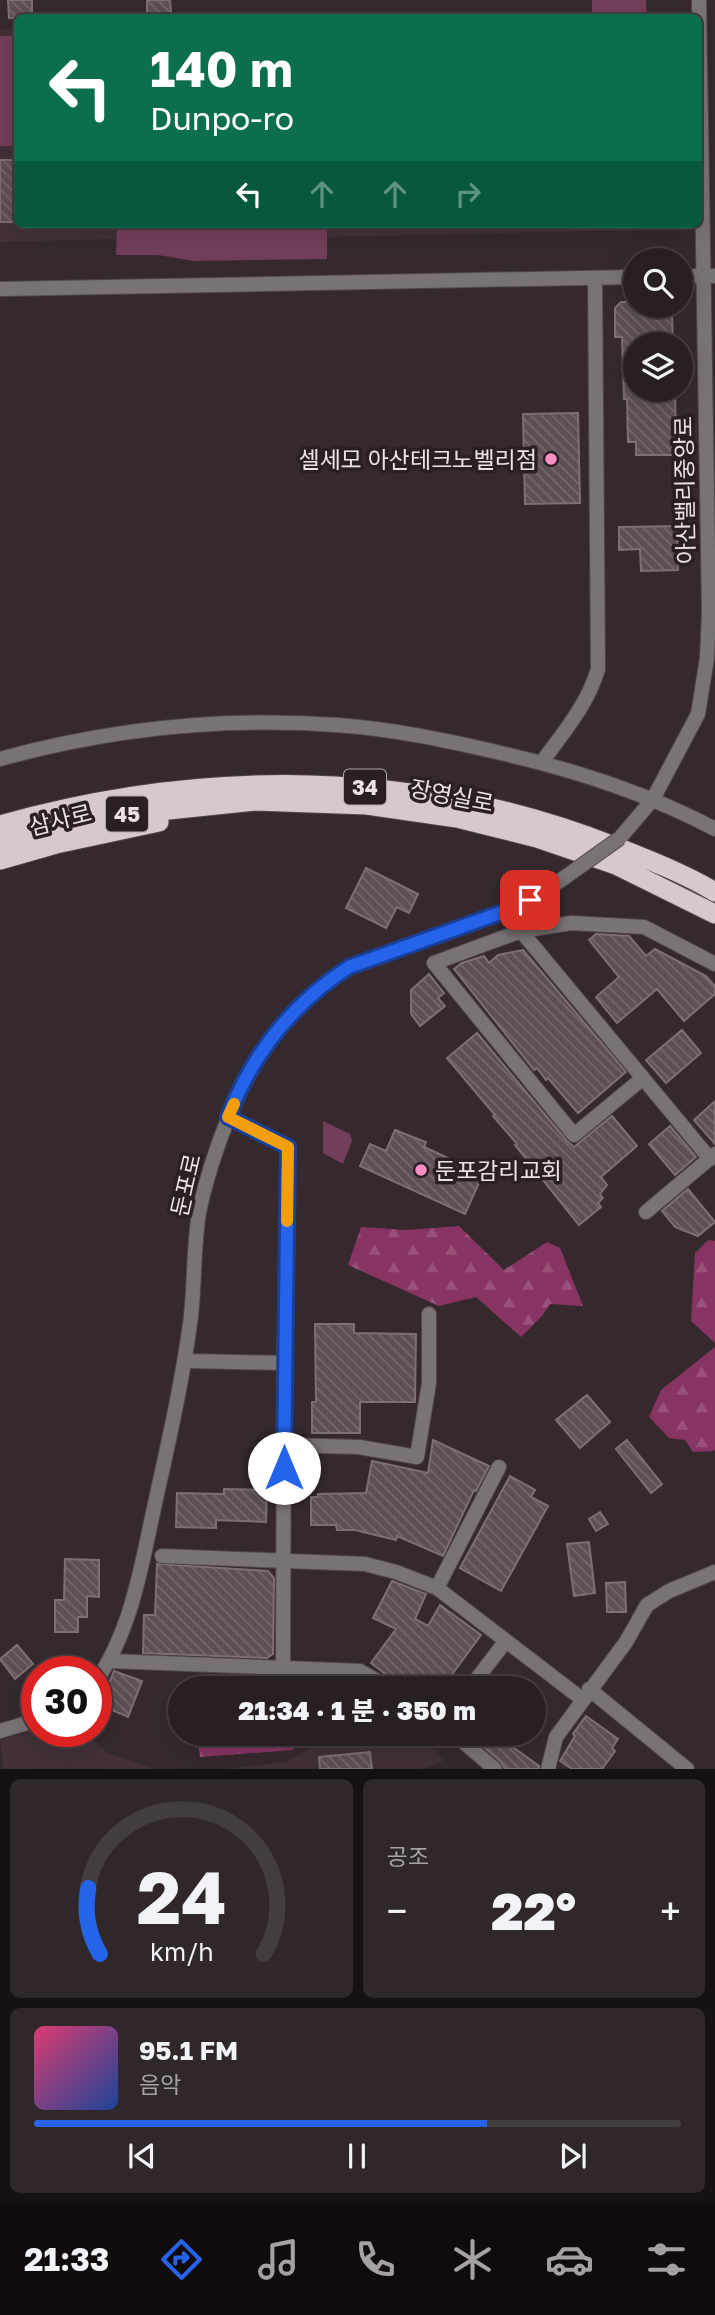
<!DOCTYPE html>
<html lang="ko">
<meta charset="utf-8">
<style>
:root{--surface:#281f22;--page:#30272a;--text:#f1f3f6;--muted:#a5a2a5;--line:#443d40;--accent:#2563eb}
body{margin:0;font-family:"Golos Text","Noto Sans KR",sans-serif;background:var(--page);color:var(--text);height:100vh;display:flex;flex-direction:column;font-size:26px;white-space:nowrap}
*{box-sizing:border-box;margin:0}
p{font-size:23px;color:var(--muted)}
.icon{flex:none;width:38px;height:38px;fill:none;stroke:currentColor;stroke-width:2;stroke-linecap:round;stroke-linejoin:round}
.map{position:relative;height:1769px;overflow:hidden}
.details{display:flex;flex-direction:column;gap:10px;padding:10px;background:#161113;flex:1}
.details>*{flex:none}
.banner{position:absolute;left:14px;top:14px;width:688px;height:214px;border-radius:10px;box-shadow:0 7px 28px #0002,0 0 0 2px var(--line);background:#0b6e4f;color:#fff;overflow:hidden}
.controls{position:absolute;left:623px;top:248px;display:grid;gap:14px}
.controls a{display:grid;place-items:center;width:70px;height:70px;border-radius:50%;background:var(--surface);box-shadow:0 7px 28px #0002,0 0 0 2px var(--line);font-size:35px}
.speed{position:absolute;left:21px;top:1656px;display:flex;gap:14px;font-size:35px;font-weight:700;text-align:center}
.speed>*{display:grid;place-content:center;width:91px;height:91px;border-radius:50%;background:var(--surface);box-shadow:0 7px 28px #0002,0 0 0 2px var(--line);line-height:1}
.speed .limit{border:10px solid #d22;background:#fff;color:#111}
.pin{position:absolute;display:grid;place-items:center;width:60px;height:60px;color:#fff;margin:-30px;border-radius:14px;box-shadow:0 4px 10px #0006}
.me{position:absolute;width:77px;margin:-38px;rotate:0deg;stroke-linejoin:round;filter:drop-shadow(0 0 5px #0008)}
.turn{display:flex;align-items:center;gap:24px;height:147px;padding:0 21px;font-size:32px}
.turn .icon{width:91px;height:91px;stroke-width:2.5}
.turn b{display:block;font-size:49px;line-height:60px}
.lanes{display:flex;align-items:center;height:66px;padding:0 21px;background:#0003;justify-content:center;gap:35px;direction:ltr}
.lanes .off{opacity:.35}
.big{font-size:52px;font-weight:800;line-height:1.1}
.details .tile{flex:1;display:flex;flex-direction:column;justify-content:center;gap:10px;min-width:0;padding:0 24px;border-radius:10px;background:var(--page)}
.details .dial{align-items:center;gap:0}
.dial svg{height:182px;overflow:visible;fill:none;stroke:var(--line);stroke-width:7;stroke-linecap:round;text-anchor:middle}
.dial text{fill:var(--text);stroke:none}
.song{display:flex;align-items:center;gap:21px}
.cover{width:84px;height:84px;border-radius:10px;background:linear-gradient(135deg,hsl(340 70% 55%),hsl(220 70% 35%))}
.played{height:7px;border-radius:4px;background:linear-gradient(90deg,var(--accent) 70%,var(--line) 70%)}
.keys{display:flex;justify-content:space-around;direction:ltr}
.heat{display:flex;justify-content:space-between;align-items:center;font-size:38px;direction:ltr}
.details .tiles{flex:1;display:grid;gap:10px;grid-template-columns:1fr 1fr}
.tile:last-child{grid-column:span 2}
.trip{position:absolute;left:168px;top:1676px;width:378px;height:70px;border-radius:35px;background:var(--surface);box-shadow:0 7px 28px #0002,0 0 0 2px var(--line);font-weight:800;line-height:70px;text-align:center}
.menu{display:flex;height:112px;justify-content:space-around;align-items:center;background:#100c0e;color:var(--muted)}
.menu .icon{width:49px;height:49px}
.menu .active{color:var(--accent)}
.menu b{font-size:32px;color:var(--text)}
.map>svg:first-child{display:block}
.built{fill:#433039}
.forest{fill:url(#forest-firs)}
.green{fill:#733e59}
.building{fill:url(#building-back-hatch);stroke:#7d6f75;stroke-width:2}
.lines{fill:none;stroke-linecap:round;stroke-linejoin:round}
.minor-casing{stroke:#52474b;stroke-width:16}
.tertiary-casing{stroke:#52474b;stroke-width:16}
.trunk-casing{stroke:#52474b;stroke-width:21}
.minor{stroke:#7a7376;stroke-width:14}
.tertiary{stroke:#7a7376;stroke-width:14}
.trunk{stroke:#d6c8ce;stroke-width:19}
.minor-bridge-casing{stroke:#52474b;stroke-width:16;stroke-linecap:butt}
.minor-bridge{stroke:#7a7376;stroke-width:14}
.route-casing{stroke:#184099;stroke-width:18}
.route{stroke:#2563eb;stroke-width:12}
.slow{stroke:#f59e0b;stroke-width:12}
.poi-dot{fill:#fa8fc6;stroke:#2b1f25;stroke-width:2.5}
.labels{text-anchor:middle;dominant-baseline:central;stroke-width:7;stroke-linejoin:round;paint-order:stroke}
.shield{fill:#2b1f25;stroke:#b1a8ac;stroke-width:2}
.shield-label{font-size:21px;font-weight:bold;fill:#eae2e6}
.poi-label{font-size:23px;fill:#eae2e6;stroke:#2b1f25;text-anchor:end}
.street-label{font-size:23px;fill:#eae2e6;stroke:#2b1f25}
</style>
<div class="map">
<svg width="715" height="1769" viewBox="0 0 715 1769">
<defs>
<pattern id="forest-firs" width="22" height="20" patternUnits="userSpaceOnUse" patternTransform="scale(1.75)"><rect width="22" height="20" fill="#883463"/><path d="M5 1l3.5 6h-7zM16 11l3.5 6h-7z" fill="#995179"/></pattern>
<pattern id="building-back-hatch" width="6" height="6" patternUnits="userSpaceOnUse" patternTransform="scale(1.75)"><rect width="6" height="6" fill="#5d4f55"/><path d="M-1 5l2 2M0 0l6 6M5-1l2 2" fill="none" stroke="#74686d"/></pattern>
</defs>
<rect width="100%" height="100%" fill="#35292e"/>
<path class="built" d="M17,29l1,195h99l1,15 -118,3v-212z
M327,224h322v6l-322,7z
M37,1730l45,1 27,23 46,15h-151l-4,-29z
M414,1734h3l27,27 -23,8h-195l59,-7 37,-20z"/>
<path class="forest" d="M459,1226l45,44 43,-28 13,6 23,58 -33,-2 -8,12 -21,21 -45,-40 -37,9 -91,-41 13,-38 45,3z
M708,1240l7,1v102l-24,-22 4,-68z
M715,1347v102l-2,2 -20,1 -8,-12 -16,-2 -20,-21 12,-27z
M190,1679l89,6 10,4h-98z
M197,1734h114l-19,16 -92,7z"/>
<path class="green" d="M592,0h54l1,17h-55z
M0,36h17v110h-17z
M117,224h210v35l-133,2 -36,-6h-42z
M323,1121l27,13 2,7 -9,23 -20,-11z"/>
<path class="building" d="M8,0h24v17l-23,1z
M147,0h23l1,13 -24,1z
M0,160h18v62h-18z
M621,302h14v4h30l7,7 1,32h-38v45h40l1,65h-40v-13h-8l-1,-43h-3l-2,-62h-7v-29z
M578,413l2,90 -55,1 -2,-90z
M677,526l1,44 -37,1 -1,-22 -21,1v-23z
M366,868l52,26 -9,19 -12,-6 -11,21 -40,-20z
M596,934l33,2 17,20 9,-7 51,27 9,10v8l-31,27 -27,-32 -40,34 -21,-26 23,-20 -30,-37z
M523,950l103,122 -48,41 -30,-35 -2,2 -9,-12 -3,2 -80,-101 8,-6 22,-7 5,7 9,-8z
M429,974l15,19 -6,5 7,8 -25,20 -9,-12v-24z
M682,1030l19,23 -35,30 -20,-23z
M477,1033l90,108 7,6 38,-31 25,30 -36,31 6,8 -7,9 3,4 -5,5 3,4 -22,18 -64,-80 2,-1 -24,-28 2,-1 -48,-57z
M715,1101v43l-21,-24z
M670,1126l26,31 -21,18 -26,-31z
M395,1130l31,12 -2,5 59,27 -18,40 -105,-48 10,-22 16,7z
M688,1189l27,33 -17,14 -23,-9 -13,-16z
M315,1324h39v9l62,1 -1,68h-55v31h-48v-31h4z
M587,1395l23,27 -30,26 -24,-28z
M433,1440l56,26 -13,25 -2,-1 -31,66 -46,-20 -1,4 -41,-10h-18l-1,-5h-25v-28h7v-3l48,-1 6,-32 56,12z
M627,1440l35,44 -11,9 -35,-44z
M510,1476l25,14 -4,7 17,9 -47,85 -41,-23z
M224,1489l43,1 -1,32 -50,-2v8l-40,-1 1,-34 47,1z
M600,1512l8,12 -12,7 -7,-12z
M589,1542l6,51 -21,3 -7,-52z
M65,1559l34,1v37l-12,-1v21h-9v15h-23v-32h9z
M157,1564l111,7 6,7 -1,76 -6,4 -124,-5 1,-38h11z
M392,1581l34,13 -11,25 13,7 12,-21 41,30 -33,45 11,9h-54l-34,-26 25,-34 -23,-11z
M625,1582l1,30h-19l-1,-29z
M17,1645l16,19 -18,15 -15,-20z
M114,1671l28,10 -14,36 -28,-12z
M586,1716l32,23 -6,9 3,3 -13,18h-30l-12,-8 15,-25 -2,-2z
M469,1734h26l44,32v3h-34l-4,-7z
M370,1752l2,17h-52l-1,-12z"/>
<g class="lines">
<g class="minor-casing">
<path id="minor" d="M681,276h34
M0,289l635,-12
M542,762c21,-29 46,-58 56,-93l-3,-391
M620,838l33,-39
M503,912l18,19 189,228
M643,1078l-69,57 -140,-172 87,-32 50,-8 73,4 71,37
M228,1117l60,30 -4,216 -1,304
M646,1212l69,-58
M192,1361l92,2
M284,1445l75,2 58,10 12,-74v-69
M162,1556l203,8 31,8 41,16 145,111
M437,1588l62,-121
M110,1661l250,10 31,18
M96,1681c32,-45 44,-106 55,-159 14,-65 30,-132 39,-198 5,-36 3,-74 9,-111 5,-26 13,-51 22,-76 26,-72 63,-128 128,-170l154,-55 27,-12 34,-22
M469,1689l36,-47
M589,1689l98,80
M0,1731l37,-11
M454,1734l41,35
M548,1769l8,-32 70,-95 21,-37 22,-14 46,-19"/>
</g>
<g class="tertiary-casing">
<path id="tertiary" d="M0,759c109,-30 224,-42 337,-34 57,4 113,16 168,29 73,17 144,40 210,75
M653,799l45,-85 9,-56 2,-46 -10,-612"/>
</g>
<g class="trunk-casing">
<path id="trunk" d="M0,825c202,-57 417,-57 614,21 35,14 69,27 101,46
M0,844l48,-14 72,-15 136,-14 111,4 90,13 80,20 79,27 99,49
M0,860l56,-16 103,-22"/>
</g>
<use href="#minor" class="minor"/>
<use href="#tertiary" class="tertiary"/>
<use href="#trunk" class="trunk"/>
<g class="minor-bridge-casing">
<path id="minor-bridge" d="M564,878l56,-40"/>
</g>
<use href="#minor-bridge" class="minor-bridge"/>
</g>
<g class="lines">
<g class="route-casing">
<path id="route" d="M284,1468l4,-321 -60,-30c24,-62 65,-114 121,-150l154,-55 27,-12"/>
</g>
<use href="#route" class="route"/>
<path class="slow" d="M234,1104l-6,13 60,30 -1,74"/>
</g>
<g class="poi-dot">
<circle cx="551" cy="459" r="7"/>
<circle cx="421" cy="1170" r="7"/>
</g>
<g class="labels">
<g class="shield">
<rect x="344" y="769.5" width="42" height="35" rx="5"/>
<rect x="106" y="796.5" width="42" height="35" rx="5"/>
</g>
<g class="shield-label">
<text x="365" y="787">34</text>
<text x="127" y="814">45</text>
</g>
<g class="poi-label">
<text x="537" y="459">셀세모 아산테크노벨리점</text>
<text x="435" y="1170" text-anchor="start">둔포감리교회</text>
</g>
<g class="street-label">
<text transform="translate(684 490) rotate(-91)">아산밸리중앙로</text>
<text transform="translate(452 795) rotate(11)">장영실로</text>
<text transform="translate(60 819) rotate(-14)">삼사로</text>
<text transform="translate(185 1185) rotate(-77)">둔포로</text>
</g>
</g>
</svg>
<div class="controls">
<a><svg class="icon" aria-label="search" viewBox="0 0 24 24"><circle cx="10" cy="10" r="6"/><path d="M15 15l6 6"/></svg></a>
<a><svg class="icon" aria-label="layers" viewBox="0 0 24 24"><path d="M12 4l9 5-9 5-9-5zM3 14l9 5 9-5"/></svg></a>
</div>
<div class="speed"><div class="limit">30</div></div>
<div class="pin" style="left:530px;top:900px;background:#d93025"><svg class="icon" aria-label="arrive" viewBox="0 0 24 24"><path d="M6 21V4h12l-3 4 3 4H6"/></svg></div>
<svg class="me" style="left:284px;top:1468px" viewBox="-20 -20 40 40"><circle r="19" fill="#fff"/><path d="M0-13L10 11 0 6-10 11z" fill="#2563eb"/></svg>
<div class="trip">21:34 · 1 분 · 350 m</div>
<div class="banner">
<div class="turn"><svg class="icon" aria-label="left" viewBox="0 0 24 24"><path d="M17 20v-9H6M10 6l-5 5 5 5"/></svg><div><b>140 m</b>Dunpo-ro</div></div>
<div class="lanes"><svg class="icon" aria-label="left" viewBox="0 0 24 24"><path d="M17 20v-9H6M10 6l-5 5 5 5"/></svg><svg class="icon off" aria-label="ahead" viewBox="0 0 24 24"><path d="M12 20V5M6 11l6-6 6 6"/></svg><svg class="icon off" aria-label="ahead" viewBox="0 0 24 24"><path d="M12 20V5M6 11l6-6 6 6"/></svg><svg class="icon off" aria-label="right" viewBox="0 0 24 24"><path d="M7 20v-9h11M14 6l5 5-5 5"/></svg></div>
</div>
</div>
<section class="details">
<div class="tiles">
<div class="tile dial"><svg viewBox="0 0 100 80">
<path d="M14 69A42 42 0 1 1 86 69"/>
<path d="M14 69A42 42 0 0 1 9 40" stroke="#2563eb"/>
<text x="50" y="56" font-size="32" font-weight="700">24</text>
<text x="50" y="72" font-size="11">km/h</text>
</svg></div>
<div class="tile"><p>공조</p>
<div class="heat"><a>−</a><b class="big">22°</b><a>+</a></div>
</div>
<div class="tile">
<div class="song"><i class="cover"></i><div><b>95.1 FM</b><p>음악</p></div></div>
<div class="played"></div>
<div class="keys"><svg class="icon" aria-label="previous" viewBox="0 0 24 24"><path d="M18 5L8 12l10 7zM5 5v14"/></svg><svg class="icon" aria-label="pause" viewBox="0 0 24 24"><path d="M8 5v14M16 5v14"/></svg><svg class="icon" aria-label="next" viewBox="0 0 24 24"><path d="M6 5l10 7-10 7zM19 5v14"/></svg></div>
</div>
</div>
</section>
<nav class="menu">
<b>21:33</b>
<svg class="icon active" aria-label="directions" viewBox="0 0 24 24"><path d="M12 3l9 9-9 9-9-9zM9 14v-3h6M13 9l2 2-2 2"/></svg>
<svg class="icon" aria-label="music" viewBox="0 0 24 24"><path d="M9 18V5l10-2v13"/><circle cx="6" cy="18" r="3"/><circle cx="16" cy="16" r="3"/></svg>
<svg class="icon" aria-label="phone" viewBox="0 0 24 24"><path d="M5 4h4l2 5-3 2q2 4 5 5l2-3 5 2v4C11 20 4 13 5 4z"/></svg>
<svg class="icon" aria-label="climate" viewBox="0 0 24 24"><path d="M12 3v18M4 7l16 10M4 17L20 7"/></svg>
<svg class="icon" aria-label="car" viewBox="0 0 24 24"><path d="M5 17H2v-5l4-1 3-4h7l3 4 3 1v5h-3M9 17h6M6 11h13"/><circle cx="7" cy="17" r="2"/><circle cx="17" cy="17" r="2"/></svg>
<svg class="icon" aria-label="filters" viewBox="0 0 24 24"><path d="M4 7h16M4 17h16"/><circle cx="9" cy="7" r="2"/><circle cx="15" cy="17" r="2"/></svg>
</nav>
